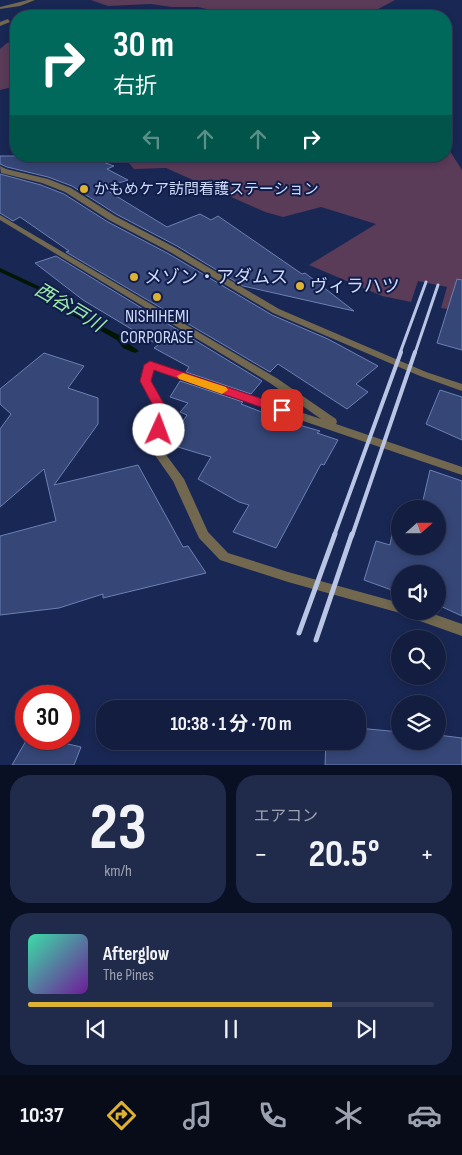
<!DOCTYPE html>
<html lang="ja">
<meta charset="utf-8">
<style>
:root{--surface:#131d3f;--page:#202a4a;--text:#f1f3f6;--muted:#9da2b0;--line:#323b59;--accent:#ddb133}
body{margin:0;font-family:"Sofia Sans Condensed","Noto Sans JP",sans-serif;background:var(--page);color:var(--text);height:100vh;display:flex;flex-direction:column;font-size:19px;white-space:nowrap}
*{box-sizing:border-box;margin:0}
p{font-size:16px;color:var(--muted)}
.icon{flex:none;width:28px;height:28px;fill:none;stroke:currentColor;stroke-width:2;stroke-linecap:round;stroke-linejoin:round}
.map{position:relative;height:765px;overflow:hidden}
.panel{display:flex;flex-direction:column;gap:10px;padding:10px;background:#0a1023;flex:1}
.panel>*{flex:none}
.top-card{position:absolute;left:10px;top:10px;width:442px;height:152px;border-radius:20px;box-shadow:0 2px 8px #0003,0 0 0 1px var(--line);background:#00695c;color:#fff;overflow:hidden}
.needle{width:32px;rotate:69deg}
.tools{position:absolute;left:391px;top:500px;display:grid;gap:10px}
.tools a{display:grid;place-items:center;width:55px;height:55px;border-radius:50%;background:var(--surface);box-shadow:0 2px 8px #0003,0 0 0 1px var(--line);font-size:25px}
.speed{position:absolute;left:15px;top:685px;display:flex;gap:10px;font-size:25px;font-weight:700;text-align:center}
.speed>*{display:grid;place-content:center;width:65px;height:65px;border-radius:50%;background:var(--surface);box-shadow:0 2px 8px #0003,0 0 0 1px var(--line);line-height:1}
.speed .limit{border:8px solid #d22;background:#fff;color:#111}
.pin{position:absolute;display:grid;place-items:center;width:42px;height:42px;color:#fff;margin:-21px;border-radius:10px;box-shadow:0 2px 8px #0006}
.me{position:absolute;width:55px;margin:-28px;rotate:2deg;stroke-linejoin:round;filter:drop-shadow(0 0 4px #0008)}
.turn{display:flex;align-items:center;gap:18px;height:105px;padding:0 20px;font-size:22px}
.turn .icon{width:65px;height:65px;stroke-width:2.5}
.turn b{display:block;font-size:35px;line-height:42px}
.lanes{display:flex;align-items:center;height:48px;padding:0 20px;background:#0003;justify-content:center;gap:25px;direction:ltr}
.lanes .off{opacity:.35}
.big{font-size:38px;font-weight:700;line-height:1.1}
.panel .card{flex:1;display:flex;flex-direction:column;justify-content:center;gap:8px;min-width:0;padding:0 18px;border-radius:20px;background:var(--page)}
.panel .dial{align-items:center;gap:0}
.dial b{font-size:65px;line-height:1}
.song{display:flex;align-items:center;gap:15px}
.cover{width:60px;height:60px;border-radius:8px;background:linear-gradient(135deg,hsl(160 70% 55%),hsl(280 70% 35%))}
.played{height:5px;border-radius:2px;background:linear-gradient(90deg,var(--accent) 75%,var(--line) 75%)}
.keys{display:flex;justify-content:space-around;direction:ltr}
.heat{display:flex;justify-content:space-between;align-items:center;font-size:28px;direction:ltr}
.panel .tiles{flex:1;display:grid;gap:10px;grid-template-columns:1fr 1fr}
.card:last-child{grid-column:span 2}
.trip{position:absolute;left:96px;top:700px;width:270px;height:50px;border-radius:20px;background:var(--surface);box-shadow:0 2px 8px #0003,0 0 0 1px var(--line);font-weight:700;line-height:50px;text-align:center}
.dock{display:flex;height:80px;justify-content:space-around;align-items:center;background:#080c19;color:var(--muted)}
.dock .icon{width:35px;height:35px}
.dock .current{color:var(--accent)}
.dock b{font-size:22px;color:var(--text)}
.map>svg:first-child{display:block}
.green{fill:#5a3b58}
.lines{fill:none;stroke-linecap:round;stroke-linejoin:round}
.stream{fill:#001602;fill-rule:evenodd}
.building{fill:#354677;stroke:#6c80b5}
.lane{fill:#726850;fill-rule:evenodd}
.street{fill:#726850;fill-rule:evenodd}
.rail-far2{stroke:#b8c5e4;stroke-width:3}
.rail-far1{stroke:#b8c5e4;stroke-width:4}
.rail{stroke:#b8c5e4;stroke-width:5}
.route{fill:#e11d48;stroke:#92132f}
.slow{fill:#f59e0b}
.poi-dot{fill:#ddb133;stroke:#101c49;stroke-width:2}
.labels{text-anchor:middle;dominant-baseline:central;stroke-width:4;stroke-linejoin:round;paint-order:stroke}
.far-poi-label{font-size:15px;fill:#cfdbf8;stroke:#101c49;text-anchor:start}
.poi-label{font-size:18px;fill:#cfdbf8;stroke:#101c49;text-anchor:start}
.water-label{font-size:19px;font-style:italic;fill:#9beba7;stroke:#101c49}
</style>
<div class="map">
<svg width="462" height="765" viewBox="0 0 462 765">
<rect width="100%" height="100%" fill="#192754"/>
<path class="green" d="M91,0h304l-30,16h-144l-2,-4 -21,-5h-27l-20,-3 -43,2z
M16,41v45l-16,4v-41l7,-6z
M446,145l16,25v141l-21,-3 6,-21 -29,-6 -7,21 -29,-6 -73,-31 67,-41 -55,-17 -38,10 -18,-5 -99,-44 -32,1 -11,-13h323z"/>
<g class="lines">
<path class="stream" d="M0,268l49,23 27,22 45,23 8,8 10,7 -4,2 -12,-5 -6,-8 -45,-25 -27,-22 -45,-21z"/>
</g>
<path class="building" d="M0,156h86l28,10 -7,3 21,11 -25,8 64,39 33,-13 11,6 7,-4 84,58 3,-1 49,38 -111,-25 -66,-40 -61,-32 -44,-28 -24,-9 -41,-10 -7,-3z
M0,174l41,11 23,9 44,28 61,32 103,61 56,24 50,27 -22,18 12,8 -21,17 -69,-45 -8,8 -204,-120 3,-1 -49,-34 -7,4 -13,-8z
M56,256l206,125 -11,13 -65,-22 3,-5 -35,-19 4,-3 -75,-45 -48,-37z
M457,279l5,1v70l-25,-7z
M44,353l40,13 -16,22 30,10v26l-44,61 84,-20 45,82 5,-1 18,27 -103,25v-4l-44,14 -59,7v-79l56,-15 -12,-52 -44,38v-78l11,-15 -11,-10v-15z
M180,381l63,21 -2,2 41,16 38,11 -3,2 21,7 -14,25 -3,-1 -45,84 -43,-16 16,-27 -10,-3 -41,-23 13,-22 -43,-13 19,-29 -7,-3 8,-9 -18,-6z
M440,390l22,7v43l-36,-16z
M430,470l32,11v135l-24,-11v-31h-38v19l-36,-13 12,-39 14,4 6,-33 4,1v33h38v-37h-17z
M358,728l42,4v9h38v-6l24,3v27h-137l1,-24h32z
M27,739h19l35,8 -7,18h-62z"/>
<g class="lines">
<path class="lane" d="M28,0h7l-15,6 -20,3v-2z
M8,19l2,3 -10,4v-4z
M0,166l6,3 42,10 23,9 44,28 61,32 103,61 147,63 36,12v7l-42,-15 -147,-63 -103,-61 -61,-32 -44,-28 -23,-9 -41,-10z"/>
<path class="street" d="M0,215l278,164 58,40 1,3 -1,2 126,43v8l-309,-105 -3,11 18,32 -7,35 23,31 24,53 20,21 60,19 112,31v8h25l37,13v12l-59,-21 -1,-2h-2l-112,-31 -68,-22 -21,-22 -26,-57 -23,-33 8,-35 -18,-32 7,-18h6l168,56 -51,-36 -270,-163z"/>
<path class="rail-far2" d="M400,353l26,-71
M415,353l23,-68"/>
<path class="rail-far1" d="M334,536l67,-184
M352,536l63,-184"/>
<path class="rail" d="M299,633l36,-99
M316,640l36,-106"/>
</g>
<path class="route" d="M150,361l136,46 2,3 -6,4 -4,-1 -124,-43 -3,11 18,32 -6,20h-8l-2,-3 4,-17 -17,-32 4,-16z"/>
<path class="slow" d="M183,373l43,14 2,3 -6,4 -43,-15 -2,-3z"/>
<g class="poi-dot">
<circle cx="84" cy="189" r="5"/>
<circle cx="134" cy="277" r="5"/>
<circle cx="300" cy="286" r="5"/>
<circle cx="157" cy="297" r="5"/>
</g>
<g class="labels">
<g class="far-poi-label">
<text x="94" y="189">かもめケア訪問看護ステーション</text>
</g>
<g class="poi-label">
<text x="144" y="277">メゾン・アダムス</text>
<text x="310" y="286">ヴィラハツ</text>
<text x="157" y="316" text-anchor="middle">NISHIHEMI<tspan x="157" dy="21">CORPORASE</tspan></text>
</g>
<g class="water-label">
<text transform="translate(69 308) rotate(31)">西谷戸川</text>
</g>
</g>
</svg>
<div class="tools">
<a><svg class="needle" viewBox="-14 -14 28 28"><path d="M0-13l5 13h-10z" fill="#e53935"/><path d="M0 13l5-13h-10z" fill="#9da2b0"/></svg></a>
<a><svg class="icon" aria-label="sound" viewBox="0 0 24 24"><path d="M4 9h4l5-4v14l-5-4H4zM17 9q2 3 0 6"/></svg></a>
<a><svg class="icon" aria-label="search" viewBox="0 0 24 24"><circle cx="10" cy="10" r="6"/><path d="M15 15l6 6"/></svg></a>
<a><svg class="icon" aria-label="layers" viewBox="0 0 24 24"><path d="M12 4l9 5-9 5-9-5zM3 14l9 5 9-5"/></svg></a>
</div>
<div class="speed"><div class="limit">30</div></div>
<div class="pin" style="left:282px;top:410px;background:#d93025"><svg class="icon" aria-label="arrive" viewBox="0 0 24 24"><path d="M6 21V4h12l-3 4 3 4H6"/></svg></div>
<svg class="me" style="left:159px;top:430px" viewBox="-20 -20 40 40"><circle r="19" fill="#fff"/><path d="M0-13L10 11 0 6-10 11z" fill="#e11d48"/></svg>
<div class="trip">10:38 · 1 分 · 70 m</div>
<div class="top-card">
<div class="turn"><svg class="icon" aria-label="right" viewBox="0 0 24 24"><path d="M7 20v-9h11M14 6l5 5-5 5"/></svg><div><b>30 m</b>右折</div></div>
<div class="lanes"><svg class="icon off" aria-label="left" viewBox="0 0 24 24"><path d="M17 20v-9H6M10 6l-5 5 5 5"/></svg><svg class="icon off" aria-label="ahead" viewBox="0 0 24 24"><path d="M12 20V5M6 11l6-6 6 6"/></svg><svg class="icon off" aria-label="ahead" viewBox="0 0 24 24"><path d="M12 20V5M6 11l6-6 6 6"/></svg><svg class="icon" aria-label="right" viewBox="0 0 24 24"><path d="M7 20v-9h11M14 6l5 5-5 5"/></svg></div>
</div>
</div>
<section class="panel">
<div class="tiles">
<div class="card dial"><b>23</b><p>km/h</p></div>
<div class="card"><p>エアコン</p>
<div class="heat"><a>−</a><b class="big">20.5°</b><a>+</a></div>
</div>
<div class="card">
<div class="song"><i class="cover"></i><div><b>Afterglow</b><p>The Pines</p></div></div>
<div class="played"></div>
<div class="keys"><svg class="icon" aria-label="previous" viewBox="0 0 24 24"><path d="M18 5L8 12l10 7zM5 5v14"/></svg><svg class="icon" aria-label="pause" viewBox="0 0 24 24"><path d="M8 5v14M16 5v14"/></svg><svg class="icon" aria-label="next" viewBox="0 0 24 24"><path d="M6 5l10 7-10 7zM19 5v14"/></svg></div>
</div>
</div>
</section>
<nav class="dock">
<b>10:37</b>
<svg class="icon current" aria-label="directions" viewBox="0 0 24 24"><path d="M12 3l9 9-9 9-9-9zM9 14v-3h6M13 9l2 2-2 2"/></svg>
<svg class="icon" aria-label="music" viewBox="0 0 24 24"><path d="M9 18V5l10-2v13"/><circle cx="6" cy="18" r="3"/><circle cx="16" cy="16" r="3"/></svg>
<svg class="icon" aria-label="phone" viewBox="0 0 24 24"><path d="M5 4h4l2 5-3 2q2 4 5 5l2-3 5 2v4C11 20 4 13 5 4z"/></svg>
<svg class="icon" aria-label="climate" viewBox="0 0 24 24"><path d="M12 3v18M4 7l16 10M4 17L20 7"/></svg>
<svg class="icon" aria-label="car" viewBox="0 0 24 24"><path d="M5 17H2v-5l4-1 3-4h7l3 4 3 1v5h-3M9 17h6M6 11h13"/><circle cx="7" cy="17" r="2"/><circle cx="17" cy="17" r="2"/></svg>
</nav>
